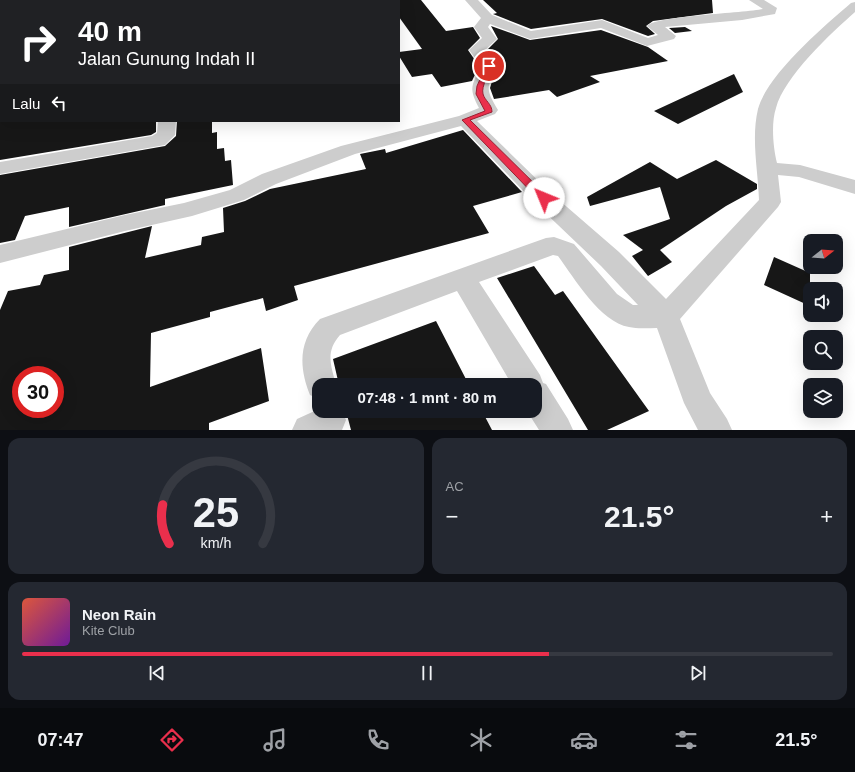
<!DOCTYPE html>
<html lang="id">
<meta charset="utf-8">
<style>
:root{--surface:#171b24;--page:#242831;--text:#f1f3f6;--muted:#9ea1a6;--line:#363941;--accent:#ea2f4c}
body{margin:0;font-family:Arial,sans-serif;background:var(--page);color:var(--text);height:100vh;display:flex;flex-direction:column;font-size:15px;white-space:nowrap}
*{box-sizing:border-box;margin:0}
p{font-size:13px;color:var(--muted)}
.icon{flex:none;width:22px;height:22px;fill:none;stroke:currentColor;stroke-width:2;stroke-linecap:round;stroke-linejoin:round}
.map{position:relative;height:430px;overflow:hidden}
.panel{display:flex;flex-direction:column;gap:8px;padding:8px;background:#0d0f14;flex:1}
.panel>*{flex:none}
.guide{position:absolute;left:0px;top:0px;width:400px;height:122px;box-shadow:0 4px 16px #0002;background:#202124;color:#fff;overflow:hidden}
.needle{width:26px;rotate:73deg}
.fabs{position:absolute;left:803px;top:234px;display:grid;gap:8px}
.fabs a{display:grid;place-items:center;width:40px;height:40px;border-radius:8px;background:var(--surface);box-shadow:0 4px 16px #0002;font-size:20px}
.speed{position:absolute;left:12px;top:366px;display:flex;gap:8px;font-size:20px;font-weight:700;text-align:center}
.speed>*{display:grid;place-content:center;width:52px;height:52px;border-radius:50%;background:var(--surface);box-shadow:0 4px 16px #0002;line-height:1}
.speed .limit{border:6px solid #d22;background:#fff;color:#111}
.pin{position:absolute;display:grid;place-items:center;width:34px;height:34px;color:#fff;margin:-17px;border:2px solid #fff;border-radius:50%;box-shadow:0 1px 4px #0007}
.me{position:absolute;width:44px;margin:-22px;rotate:315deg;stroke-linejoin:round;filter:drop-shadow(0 0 3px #0008)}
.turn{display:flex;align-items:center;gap:14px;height:84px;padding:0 12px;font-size:18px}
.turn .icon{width:52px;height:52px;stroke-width:2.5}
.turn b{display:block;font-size:28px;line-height:34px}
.then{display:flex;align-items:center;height:38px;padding:0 12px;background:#0003;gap:8px;font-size:15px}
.big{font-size:30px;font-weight:800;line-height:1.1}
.panel .widget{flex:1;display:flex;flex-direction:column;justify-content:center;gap:6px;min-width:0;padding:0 14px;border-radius:12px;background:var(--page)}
.panel .dial{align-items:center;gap:0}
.dial svg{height:104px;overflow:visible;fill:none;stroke:var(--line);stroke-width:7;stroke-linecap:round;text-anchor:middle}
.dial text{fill:var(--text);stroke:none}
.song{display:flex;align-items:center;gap:12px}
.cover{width:48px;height:48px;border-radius:6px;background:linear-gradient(135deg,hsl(10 70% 55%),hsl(280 70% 35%))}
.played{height:4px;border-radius:2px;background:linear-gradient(90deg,var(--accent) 65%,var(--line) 65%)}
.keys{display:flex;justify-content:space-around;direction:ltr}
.heat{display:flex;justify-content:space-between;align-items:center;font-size:22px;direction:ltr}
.panel .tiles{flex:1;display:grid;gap:8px;grid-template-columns:1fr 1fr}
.widget:last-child{grid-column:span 2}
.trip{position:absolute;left:312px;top:378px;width:230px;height:40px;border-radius:12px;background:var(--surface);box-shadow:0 4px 16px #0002;font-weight:800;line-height:40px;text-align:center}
.tab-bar{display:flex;height:64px;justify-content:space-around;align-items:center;background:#090b0e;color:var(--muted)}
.tab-bar .icon{width:28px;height:28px}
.tab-bar .on{color:var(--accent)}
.tab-bar b{font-size:18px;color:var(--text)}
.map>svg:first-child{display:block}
.building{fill:#171717;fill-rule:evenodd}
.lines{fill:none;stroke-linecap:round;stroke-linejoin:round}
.street{fill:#cdcdcd;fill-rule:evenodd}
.route{fill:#ea2f4c;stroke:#981f31}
</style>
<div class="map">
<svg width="855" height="430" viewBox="0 0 855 430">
<rect width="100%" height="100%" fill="#fff"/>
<path class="building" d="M399,0h22l25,31 27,-4 7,11 -12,12 11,16 -7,15 -31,6 -9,-13 -20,3 -13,-21v-4l23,-3 -23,-32z
M483,0h229l1,13 -60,8 -7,5 9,8 -7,2 -46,-17 -71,10 -38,-15 4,-1z
M491,26l39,14 71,-10 47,17 20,14 -78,15 10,6 -43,15 -8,-7 -55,9 -4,-11 7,-23 -11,-14 12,-12z
M685,27l7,4 -17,2 -6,-5z
M734,74l9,18 -65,32 -24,-13z
M0,121h156v11l-5,3 -151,25z
M177,121h35v12l5,-1v17l7,-1 1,13 6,-1 2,25 -68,14v6l-96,22v-20l-44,9 -10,24 -15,3v-68l165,-29 11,-10z
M463,130l59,62 -49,14 16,27 -195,53 4,14 -32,11 -3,-13 -53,14v5l-59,16 -1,54 111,-39 8,53 -60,22v7h-209v-120l8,-19 32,-6 4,-10 25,-5v-23l83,-21 -7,32 56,-13 1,-8 22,-5 -1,-24 22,-7 25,-12 96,-20 -6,-15 25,-5 1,4zM21,375h34v34h-34z
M716,160l41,24v5l-31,17 -66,44 12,12 -24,14 -16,-20 11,-6 -20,-15 47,-16 -10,-32 -70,19 -3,-9 63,-35 27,17z
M774,257l36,16v33l-46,-21z
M534,266l21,29 8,-4 86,120 -42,19h-19l-91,-152z
M436,321l33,64h-130l-6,-26z
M346,411h136l10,19h-141z"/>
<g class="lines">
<path class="street" d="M248,0h12l1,1h-12z
M465,0h13l14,15 39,16 71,-11 46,18 10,-3 -11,-9c8,-10 98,-13 116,-17l-14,-9h15l13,8 -2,6 -33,6 -77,7 11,9 -2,3 -27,7 -46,-18 -71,11 -40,-15 -2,3 9,12 -13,12 12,15c-9,23 -11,22 2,44l-3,4 -18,7 75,73 67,58 47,47 93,-99c-1,-30 -8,-62 -1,-91 9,-34 66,-83 93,-106l4,-1v10c-24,21 -71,65 -79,96 -5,15 -3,39 1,55l23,2 55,15v14l-56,-17 -21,-2 3,27 -3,5 -98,112 30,74 17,26 5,11h-34l-14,-27 -27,-75c-9,0 -20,1 -28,-1 -29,-5 -54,-48 -71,-71l-5,-1 -74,27 61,93 3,8 3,1 22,35 5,11h-34l-12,-19h8v-26h-23l-55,-94 -117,44c-15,17 -9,30 -4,50h-17v14l-9,-4c-11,-27 -12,-54 10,-76l226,-81 8,-1 20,7 43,50 16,11h5l-37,-39 -65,-62 -75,-78 -106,28 -79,30 -32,16 -52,16 -67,15 -125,32v-18l125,-30 59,-12 46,-13 32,-16 79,-28 118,-30 20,-8c-11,-21 -7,-22 2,-42l-12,-16 13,-12 -8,-11 7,-9z
M0,45h1v8h-1z
M158,121h18l-1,14 -10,10 -165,29v-12l152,-26 5,-3z
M319,409v2h23l4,9 -4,10h-50l5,-11z"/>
</g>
<path class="route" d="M489,64l3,2c-3,8 -11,20 -9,28 2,7 9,10 9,18l-22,8 77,76v5h-7l-78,-81 23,-9 -9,-17 1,-8 9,-20z"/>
</svg>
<div class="fabs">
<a><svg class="needle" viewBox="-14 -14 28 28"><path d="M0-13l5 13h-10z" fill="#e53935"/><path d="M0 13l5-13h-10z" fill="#9ea1a6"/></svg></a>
<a><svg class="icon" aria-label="sound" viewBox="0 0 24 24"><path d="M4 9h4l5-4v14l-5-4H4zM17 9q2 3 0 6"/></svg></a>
<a><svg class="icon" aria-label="search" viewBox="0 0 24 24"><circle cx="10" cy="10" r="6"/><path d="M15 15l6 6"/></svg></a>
<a><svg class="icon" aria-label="layers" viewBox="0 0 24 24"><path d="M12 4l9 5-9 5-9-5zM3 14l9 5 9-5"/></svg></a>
</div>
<div class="speed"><div class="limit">30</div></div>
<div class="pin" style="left:489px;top:66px;background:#d93025"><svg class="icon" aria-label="arrive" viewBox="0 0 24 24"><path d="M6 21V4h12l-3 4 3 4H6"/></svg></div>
<svg class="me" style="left:544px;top:198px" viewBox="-20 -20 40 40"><circle r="19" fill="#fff"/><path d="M0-13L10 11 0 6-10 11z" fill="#ea2f4c"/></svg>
<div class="trip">07:48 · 1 mnt · 80 m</div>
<div class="guide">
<div class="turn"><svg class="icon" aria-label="right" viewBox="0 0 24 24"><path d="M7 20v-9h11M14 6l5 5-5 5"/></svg><div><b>40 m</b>Jalan Gunung Indah II</div></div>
<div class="then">Lalu<svg class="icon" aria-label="left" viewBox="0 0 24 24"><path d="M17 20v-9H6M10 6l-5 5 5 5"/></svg></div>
</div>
</div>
<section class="panel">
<div class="tiles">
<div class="widget dial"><svg viewBox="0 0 100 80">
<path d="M14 69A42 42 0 1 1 86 69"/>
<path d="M14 69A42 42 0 0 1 9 39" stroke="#ea2f4c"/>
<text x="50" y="56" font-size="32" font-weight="700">25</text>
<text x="50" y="72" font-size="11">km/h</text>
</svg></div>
<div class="widget"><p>AC</p>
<div class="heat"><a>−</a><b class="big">21.5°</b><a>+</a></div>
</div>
<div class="widget">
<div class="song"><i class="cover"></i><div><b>Neon Rain</b><p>Kite Club</p></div></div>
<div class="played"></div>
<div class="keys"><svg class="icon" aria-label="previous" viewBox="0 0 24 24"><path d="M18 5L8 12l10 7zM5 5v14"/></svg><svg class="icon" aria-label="pause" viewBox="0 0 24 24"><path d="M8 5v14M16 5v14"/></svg><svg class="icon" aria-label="next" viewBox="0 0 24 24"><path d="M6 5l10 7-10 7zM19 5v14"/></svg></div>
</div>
</div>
</section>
<nav class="tab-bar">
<b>07:47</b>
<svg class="icon on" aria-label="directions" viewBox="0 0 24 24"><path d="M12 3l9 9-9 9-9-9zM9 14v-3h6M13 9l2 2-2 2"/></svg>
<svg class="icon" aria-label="music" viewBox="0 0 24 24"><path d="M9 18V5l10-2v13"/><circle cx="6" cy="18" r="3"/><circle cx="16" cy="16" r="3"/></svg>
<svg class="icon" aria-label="phone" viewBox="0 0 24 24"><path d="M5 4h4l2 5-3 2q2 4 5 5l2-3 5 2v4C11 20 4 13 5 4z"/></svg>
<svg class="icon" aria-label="climate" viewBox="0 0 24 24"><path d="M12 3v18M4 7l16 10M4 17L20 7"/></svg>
<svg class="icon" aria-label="car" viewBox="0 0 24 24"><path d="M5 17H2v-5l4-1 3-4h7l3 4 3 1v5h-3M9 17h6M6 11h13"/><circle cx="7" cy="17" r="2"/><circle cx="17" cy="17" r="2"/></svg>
<svg class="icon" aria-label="filters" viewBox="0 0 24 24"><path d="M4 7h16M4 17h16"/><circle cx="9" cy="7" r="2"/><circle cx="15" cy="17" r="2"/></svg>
<b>21.5°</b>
</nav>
